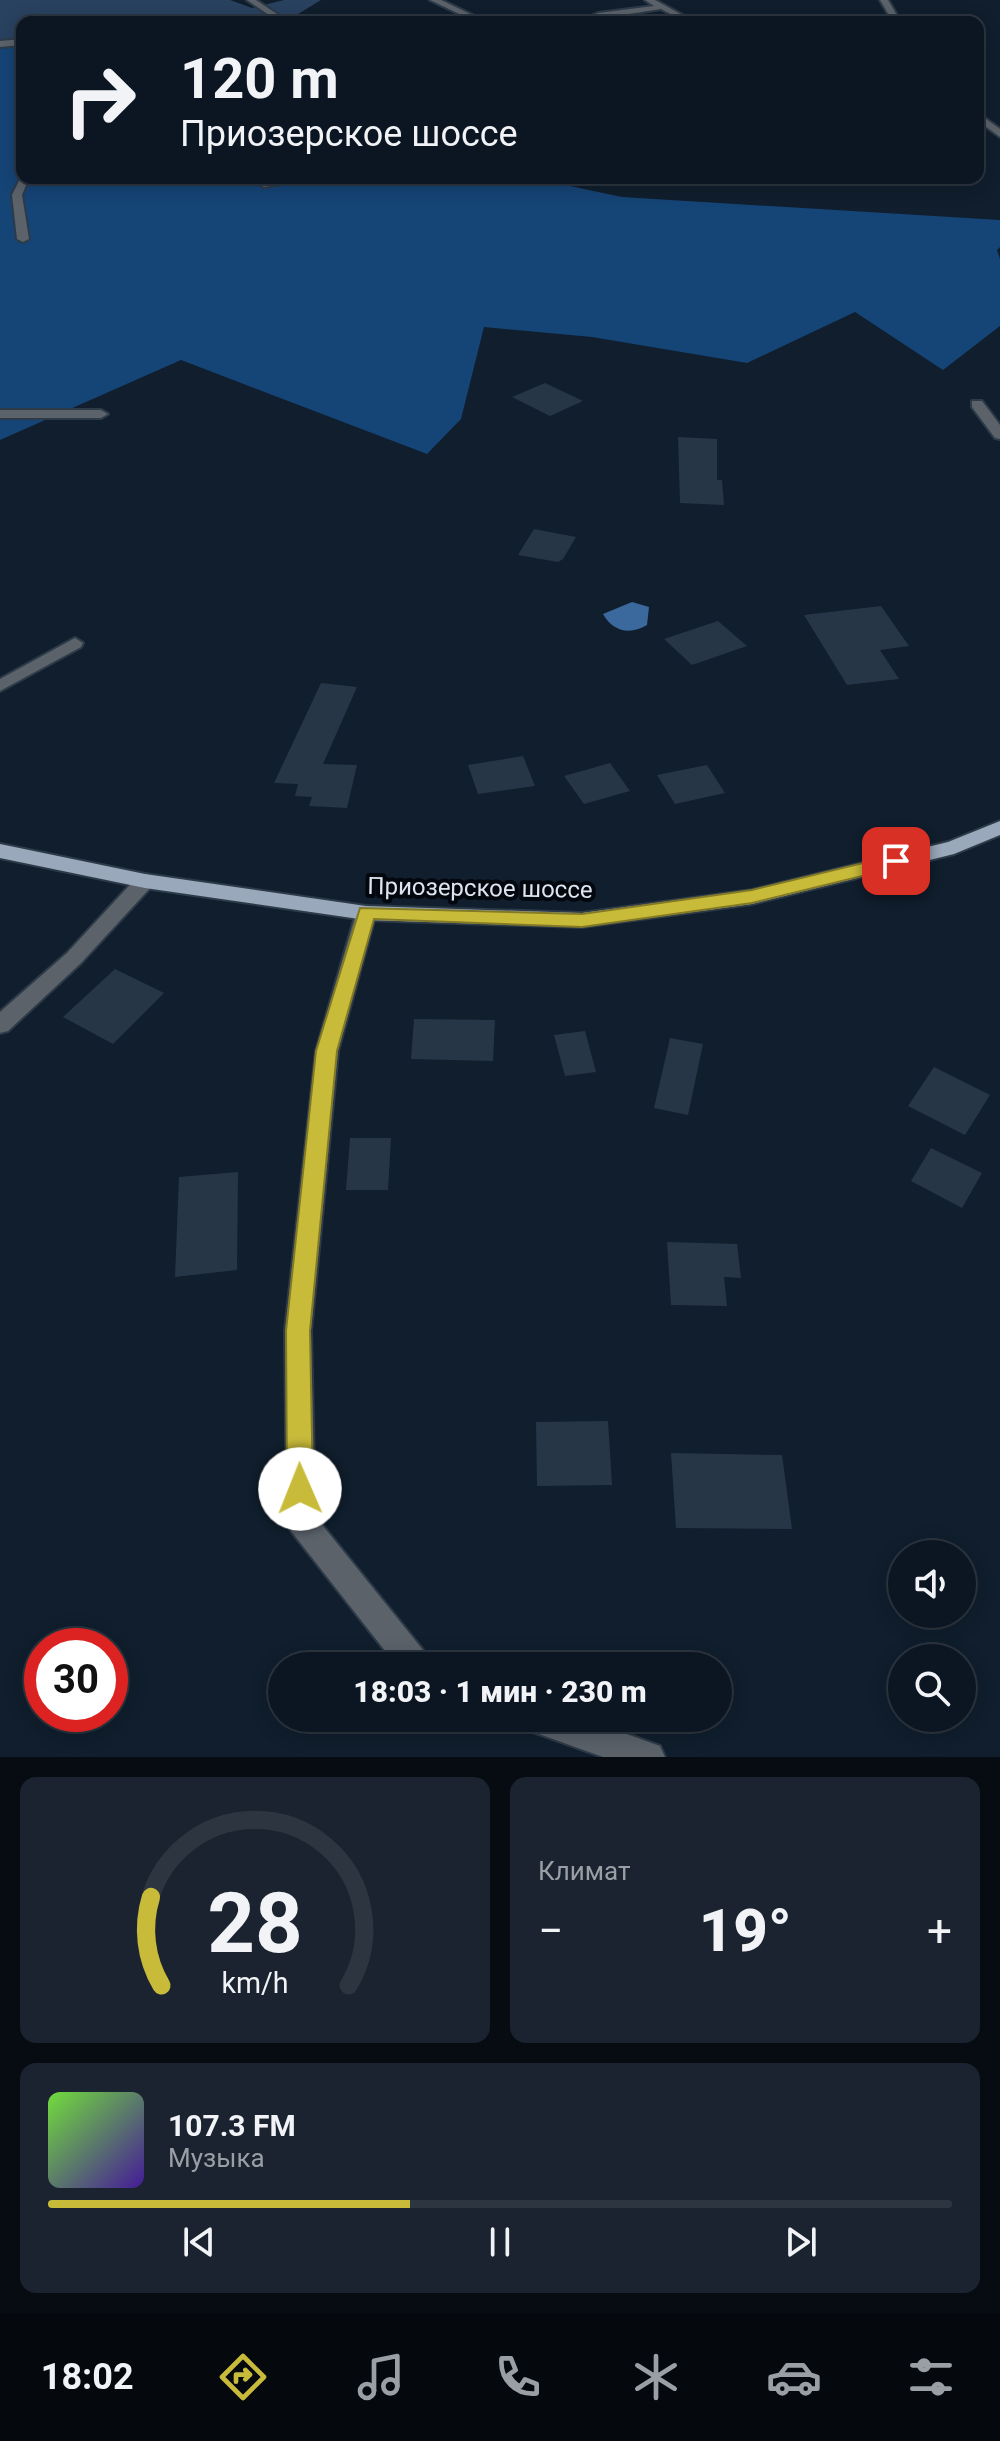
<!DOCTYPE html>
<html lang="ru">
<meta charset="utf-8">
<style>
:root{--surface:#0c1622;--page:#1a232f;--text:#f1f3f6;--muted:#9a9fa5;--line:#2c3540;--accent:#c9bb3a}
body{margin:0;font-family:Roboto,sans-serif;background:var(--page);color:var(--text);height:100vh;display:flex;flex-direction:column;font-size:30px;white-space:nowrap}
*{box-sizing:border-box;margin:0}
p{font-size:26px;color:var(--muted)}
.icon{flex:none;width:44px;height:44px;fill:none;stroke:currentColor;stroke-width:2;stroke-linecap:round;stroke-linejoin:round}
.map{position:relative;height:1757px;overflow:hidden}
.drawer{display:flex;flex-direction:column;gap:20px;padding:20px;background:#070c13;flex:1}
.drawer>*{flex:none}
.hud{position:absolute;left:16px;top:16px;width:968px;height:168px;border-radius:16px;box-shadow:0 4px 20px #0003,0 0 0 2px var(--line);background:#0c1622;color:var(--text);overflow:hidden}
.tools{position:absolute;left:888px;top:1540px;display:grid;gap:16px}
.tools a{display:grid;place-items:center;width:88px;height:88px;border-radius:50%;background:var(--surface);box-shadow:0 4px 20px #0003,0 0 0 2px var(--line);font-size:40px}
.speed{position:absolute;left:24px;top:1628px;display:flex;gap:16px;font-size:40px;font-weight:700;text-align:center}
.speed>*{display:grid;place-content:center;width:104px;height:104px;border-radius:50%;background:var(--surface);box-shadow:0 4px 20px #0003,0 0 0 2px var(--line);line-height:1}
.speed .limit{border:12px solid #d22;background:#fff;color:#111}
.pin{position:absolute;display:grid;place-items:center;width:68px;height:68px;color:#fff;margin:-34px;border-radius:16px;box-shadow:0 4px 12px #0006}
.me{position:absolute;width:88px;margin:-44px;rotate:359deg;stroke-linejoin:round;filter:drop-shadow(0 0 6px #0008)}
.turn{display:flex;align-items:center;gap:28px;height:168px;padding:0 32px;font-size:36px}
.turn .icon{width:104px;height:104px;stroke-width:2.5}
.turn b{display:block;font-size:56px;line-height:68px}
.big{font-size:60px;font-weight:800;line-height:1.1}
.drawer .tile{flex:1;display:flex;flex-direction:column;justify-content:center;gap:12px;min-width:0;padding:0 28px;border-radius:16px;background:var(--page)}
.drawer .dial{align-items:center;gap:0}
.dial svg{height:208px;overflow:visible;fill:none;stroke:var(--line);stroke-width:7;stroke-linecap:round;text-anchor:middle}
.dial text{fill:var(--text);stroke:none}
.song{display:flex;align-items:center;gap:24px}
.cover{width:96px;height:96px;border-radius:12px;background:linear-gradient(135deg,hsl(100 70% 55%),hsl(260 70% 35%))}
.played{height:8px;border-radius:4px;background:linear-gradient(90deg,var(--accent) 40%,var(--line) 40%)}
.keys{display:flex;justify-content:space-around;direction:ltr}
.heat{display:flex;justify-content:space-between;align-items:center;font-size:44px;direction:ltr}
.drawer .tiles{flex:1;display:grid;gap:20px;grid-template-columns:1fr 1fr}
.tile:last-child{grid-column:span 2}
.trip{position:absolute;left:268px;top:1652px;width:464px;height:80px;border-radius:40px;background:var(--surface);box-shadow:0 4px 20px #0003,0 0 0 2px var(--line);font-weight:800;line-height:80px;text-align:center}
.dock{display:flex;height:128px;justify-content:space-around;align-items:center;background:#05090e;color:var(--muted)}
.dock .icon{width:56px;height:56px}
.dock .current{color:var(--accent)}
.dock b{font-size:36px;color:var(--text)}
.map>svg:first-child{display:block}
.green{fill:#294260}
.forest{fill:#154476}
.water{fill:#3b699e}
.building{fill:#273647}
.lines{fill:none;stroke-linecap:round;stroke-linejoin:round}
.minor-casing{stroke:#2d3a48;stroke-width:4}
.major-casing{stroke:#2d3a48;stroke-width:4}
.minor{fill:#5b626a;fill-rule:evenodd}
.major{fill:#99a8ba;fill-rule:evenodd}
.route{fill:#c9bb3a;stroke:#837a26;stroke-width:2}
.labels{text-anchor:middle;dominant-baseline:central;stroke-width:8;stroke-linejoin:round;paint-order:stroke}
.street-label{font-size:24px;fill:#dce5f0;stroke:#03070e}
</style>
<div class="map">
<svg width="1000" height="1757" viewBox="0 0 1000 1757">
<rect width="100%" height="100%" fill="#101e2d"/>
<path class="green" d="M0,0h230l22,8 32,-8h37l-36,22h-263v17l-22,1z"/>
<path class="forest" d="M22,39v139h510l90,19 378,23v27l-3,3 3,9v67l-57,44 -88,-58 -108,51 -155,-26 -108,-10 -23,92 -34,35 -246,-94 -181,80v-400z"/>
<path class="water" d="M632,602l17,5 -2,18c-17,10 -34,7 -44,-11z"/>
<path class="building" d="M545,383l38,18 -33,15 -38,-19z
M678,437l39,2v41h5l2,25 -44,-2z
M534,529l42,8 -13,22 -5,3 -40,-7z
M881,606l28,40 -29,4 19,29 -52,6 -43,-70z
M718,621l29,25 -55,19 -28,-26z
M321,683l36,4 -34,77 34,1 -10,43 -38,-2 3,-9 -17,-1 3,-12 -24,-1z
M523,756l12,30 -57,8 -10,-29z
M610,763l20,28 -46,13 -20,-28z
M707,765l18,28 -50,11 -18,-29z
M115,969l49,24 -51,51 -50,-27z
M414,1019l81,1 -2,41 -82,-2z
M585,1031l11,41 -31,4 -11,-41z
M670,1038l33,6 -15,71 -34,-7z
M934,1067l56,28 -25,40 -57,-29z
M350,1138h41l-3,52h-42z
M931,1148l51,25 -20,35 -51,-27z
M238,1172l-1,98 -62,7 4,-100z
M667,1242l70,2 4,34 -17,-1 3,29 -56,-1z
M608,1421l4,64 -75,1 -1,-64z
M671,1453l111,2 10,74 -116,-1z"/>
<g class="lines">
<g class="minor-casing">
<path id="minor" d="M247,0h9l33,22h-10z
M430,0h11l46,22h-11z
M645,0h10l40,22h-10l-24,-13 -84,13 21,-9 56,-7z
M880,0h8l13,22h-8z
M22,39v6l-22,2v-6z
M978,113l22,16v8l-22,-16z
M22,175v3h7l-7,17 7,44 -6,3 -6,-3 -5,-44z
M287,178h30l-53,9 -5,-3z
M972,401h10l18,24v14l-5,-1 -23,-31z
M0,410h101l7,4 -7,4h-101z
M75,638l8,5 -2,4 -81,44v-12z
M145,874l7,2 3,5 -3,5 -71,77 -73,68 -8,2v-21l67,-59 71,-77z
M366,906l7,2 3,5 -38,138 -27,280 4,185 112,139 4,11h-34l-106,-135 -4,-10 -2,-190 31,-280 40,-138 3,-5z
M520,1718h62l78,28 5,11h-62l-78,-28z"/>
</g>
<g class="major-casing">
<path id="major" d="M1000,821v14l-46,19 -202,50 -170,23 -216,-7 -221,-32 -145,-30v-14l145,30 221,32 216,7 170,-23 196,-48z"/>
</g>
<use href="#minor" class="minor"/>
<use href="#major" class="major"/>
</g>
<path class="route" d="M896,855l9,6 -2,5 -151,37 -170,24 -208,-8 -37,132 -27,280 3,158 -4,9 -9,4 -9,-4 -4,-9 -1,-158 30,-280 44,-143 222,6 170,-24z"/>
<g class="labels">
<g class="street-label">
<text transform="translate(480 888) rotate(1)">Приозерское шоссе</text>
</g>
</g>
</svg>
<div class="tools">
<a><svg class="icon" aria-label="sound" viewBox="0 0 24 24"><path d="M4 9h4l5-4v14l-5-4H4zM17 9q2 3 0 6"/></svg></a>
<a><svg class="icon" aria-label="search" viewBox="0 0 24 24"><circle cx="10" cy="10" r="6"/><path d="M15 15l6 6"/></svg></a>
</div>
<div class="speed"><div class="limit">30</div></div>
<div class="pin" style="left:896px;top:861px;background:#d93025"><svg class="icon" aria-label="arrive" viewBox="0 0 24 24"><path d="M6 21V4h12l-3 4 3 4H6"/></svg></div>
<svg class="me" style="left:300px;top:1489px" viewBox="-20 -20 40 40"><circle r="19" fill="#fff"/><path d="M0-13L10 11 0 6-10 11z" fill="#c9bb3a"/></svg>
<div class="trip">18:03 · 1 мин · 230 m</div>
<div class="hud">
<div class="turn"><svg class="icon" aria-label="right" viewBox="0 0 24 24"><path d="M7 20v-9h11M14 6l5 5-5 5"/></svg><div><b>120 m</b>Приозерское шоссе</div></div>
</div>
</div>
<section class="drawer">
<div class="tiles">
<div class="tile dial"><svg viewBox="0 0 100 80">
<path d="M14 69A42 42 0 1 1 86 69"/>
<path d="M14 69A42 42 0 0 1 10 35" stroke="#c9bb3a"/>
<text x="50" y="56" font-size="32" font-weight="700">28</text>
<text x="50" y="72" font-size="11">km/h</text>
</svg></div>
<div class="tile"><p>Климат</p>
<div class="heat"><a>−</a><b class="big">19°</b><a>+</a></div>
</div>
<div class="tile">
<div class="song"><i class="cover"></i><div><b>107.3 FM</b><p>Музыка</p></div></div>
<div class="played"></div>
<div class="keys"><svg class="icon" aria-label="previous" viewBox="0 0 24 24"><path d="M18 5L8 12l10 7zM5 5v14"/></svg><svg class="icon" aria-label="pause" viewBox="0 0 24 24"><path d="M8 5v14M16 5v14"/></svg><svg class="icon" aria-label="next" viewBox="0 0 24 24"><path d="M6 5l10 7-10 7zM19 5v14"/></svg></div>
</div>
</div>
</section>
<nav class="dock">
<b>18:02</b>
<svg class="icon current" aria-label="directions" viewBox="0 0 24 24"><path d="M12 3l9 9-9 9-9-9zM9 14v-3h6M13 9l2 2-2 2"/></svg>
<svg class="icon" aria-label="music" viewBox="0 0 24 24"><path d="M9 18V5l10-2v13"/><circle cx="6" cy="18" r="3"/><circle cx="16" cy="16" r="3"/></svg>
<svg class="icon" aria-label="phone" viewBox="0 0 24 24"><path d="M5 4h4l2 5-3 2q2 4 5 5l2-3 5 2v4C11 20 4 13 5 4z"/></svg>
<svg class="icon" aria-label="climate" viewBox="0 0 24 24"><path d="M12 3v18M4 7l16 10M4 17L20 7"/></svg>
<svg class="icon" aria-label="car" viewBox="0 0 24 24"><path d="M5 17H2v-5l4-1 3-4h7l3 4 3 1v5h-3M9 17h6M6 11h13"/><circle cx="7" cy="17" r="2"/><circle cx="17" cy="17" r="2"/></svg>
<svg class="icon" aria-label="filters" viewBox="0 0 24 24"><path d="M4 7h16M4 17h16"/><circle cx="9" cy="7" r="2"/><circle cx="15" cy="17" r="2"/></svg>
</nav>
